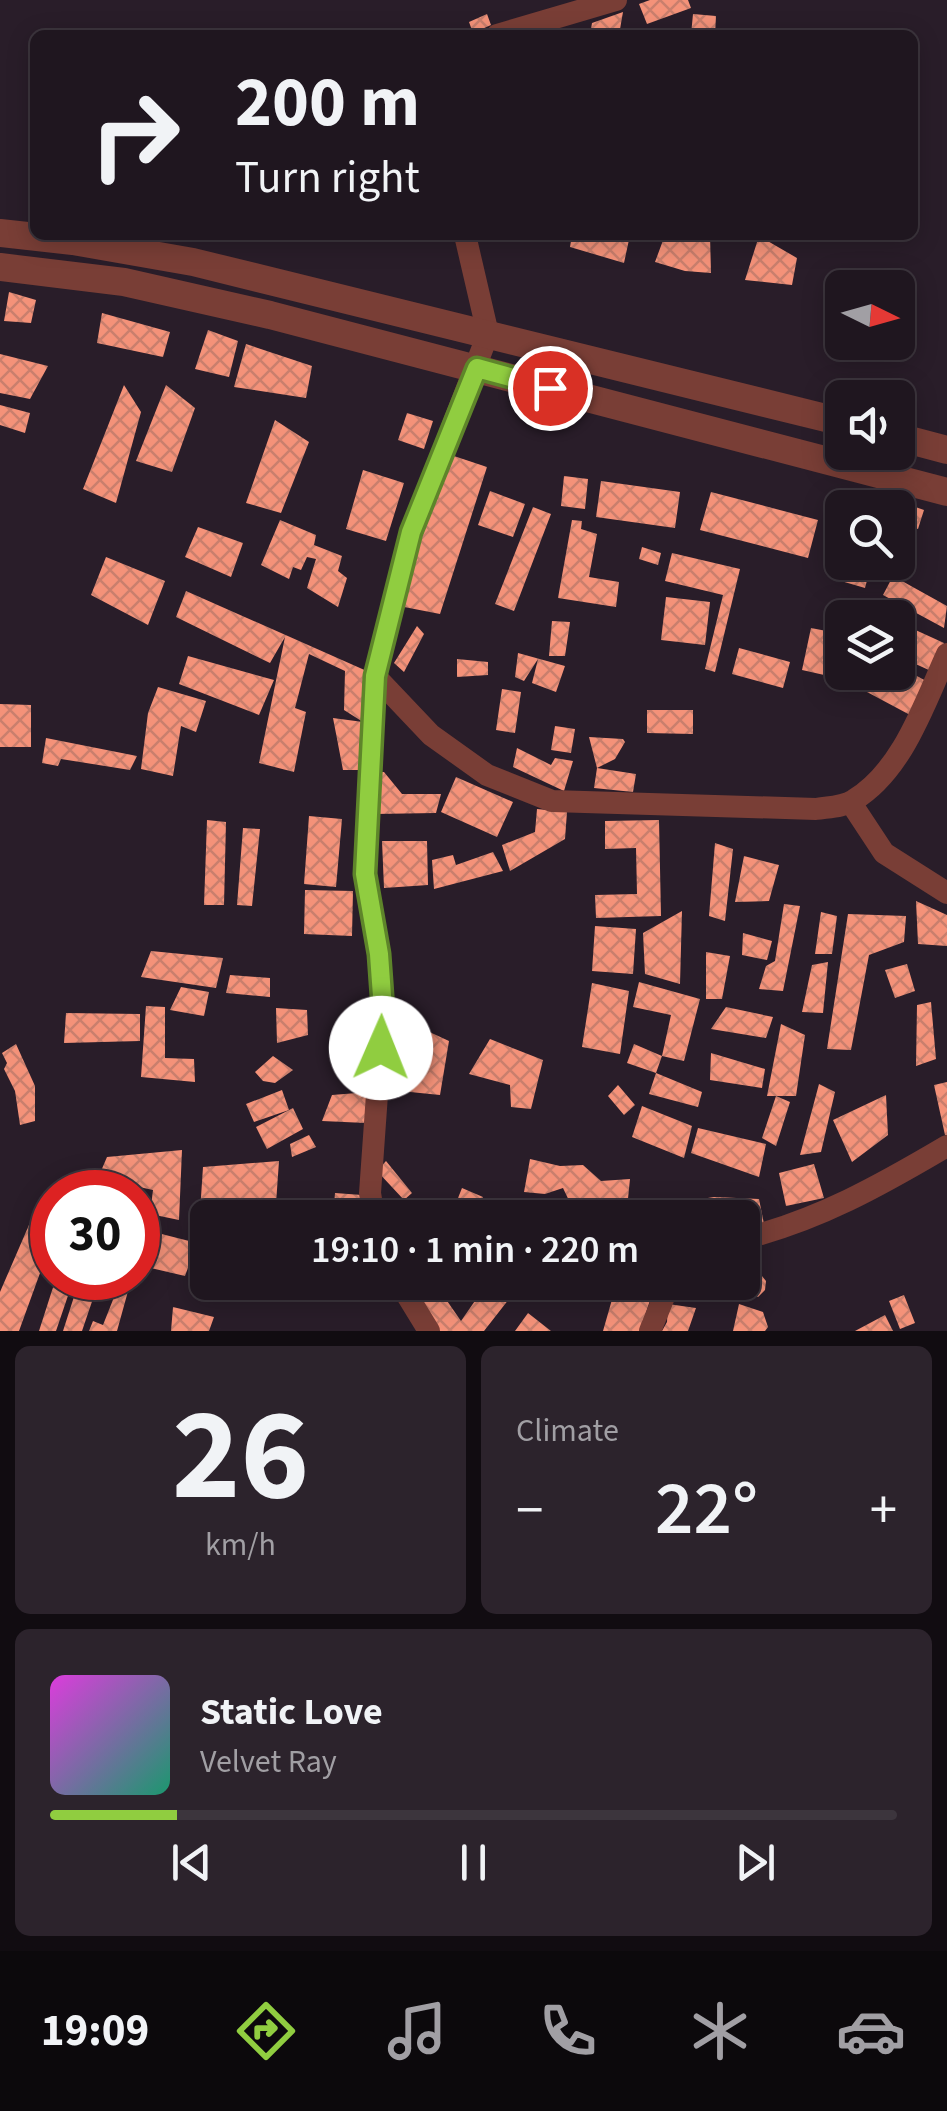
<!DOCTYPE html>
<meta charset="utf-8">
<style>
:root{--surface:#1f161f;--page:#2c232c;--text:#f1f3f6;--muted:#a19fa4;--line:#3c353d;--accent:#90cd40}
body{margin:0;font-family:"Source Sans 3",sans-serif;background:var(--page);color:var(--text);height:100vh;display:flex;flex-direction:column;font-size:38px;white-space:nowrap}
*{box-sizing:border-box;margin:0}
p{font-size:32px;color:var(--muted)}
.icon{flex:none;width:55px;height:55px;fill:none;stroke:currentColor;stroke-width:2;stroke-linecap:round;stroke-linejoin:round}
.map{position:relative;height:1331px;overflow:hidden}
.panel{display:flex;flex-direction:column;gap:15px;padding:15px;background:#110c11;flex:1}
.panel>*{flex:none}
.top-card{position:absolute;left:30px;top:30px;width:888px;height:210px;border-radius:15px;box-shadow:0 5px 25px #0003,0 0 0 2px var(--line);background:#1f161f;color:var(--text);overflow:hidden}
.needle{width:65px;rotate:95deg}
.fabs{position:absolute;left:825px;top:270px;display:grid;gap:20px}
.fabs a{display:grid;place-items:center;width:90px;height:90px;border-radius:15px;background:var(--surface);box-shadow:0 5px 25px #0003,0 0 0 2px var(--line);font-size:50px}
.speed{position:absolute;left:30px;top:1170px;display:flex;gap:20px;font-size:50px;font-weight:700;text-align:center}
.speed>*{display:grid;place-content:center;width:130px;height:130px;border-radius:50%;background:var(--surface);box-shadow:0 5px 25px #0003,0 0 0 2px var(--line);line-height:1}
.speed .limit{border:15px solid #d22;background:#fff;color:#111}
.pin{position:absolute;display:grid;place-items:center;width:85px;height:85px;color:#fff;margin:-42px;border:5px solid #fff;border-radius:50%;box-shadow:0 2px 10px #0007}
.me{position:absolute;width:110px;margin:-55px;rotate:1deg;stroke-linejoin:round;filter:drop-shadow(0 0 8px #0008)}
.turn{display:flex;align-items:center;gap:35px;height:210px;padding:0 40px;font-size:45px}
.turn .icon{width:130px;height:130px;stroke-width:2.5}
.turn b{display:block;font-size:70px;line-height:85px}
.big{font-size:75px;font-weight:600;line-height:1.1}
.panel .widget{flex:1;display:flex;flex-direction:column;justify-content:center;gap:15px;min-width:0;padding:0 35px;border-radius:15px;background:var(--page)}
.panel .dial{align-items:center;gap:0}
.dial b{font-size:130px;line-height:1}
.song{display:flex;align-items:center;gap:30px}
.cover{width:120px;height:120px;border-radius:15px;background:linear-gradient(135deg,hsl(300 70% 55%),hsl(160 70% 35%))}
.played{height:10px;border-radius:5px;background:linear-gradient(90deg,var(--accent) 15%,var(--line) 15%)}
.keys{display:flex;justify-content:space-around;direction:ltr}
.heat{display:flex;justify-content:space-between;align-items:center;font-size:55px;direction:ltr}
.panel .tiles{flex:1;display:grid;gap:15px;grid-template-columns:1fr 1fr}
.widget:last-child{grid-column:span 2}
.trip{position:absolute;left:190px;top:1200px;width:570px;height:100px;border-radius:15px;background:var(--surface);box-shadow:0 5px 25px #0003,0 0 0 2px var(--line);font-weight:600;line-height:100px;text-align:center}
.tab-bar{display:flex;height:160px;justify-content:space-around;align-items:center;background:#0c090c;color:var(--muted)}
.tab-bar .icon{width:70px;height:70px}
.tab-bar .selected{color:var(--accent)}
.tab-bar b{font-size:45px;color:var(--text)}
.map>svg:first-child{display:block}
.building{fill:url(#building-cross-hatch)}
.lines{fill:none;stroke-linecap:round;stroke-linejoin:round}
.minor{stroke:#793e36;stroke-width:22}
.tertiary{stroke:#793e36;stroke-width:28}
.route-casing{stroke:#5e852a;stroke-width:25}
.route{stroke:#90cd40;stroke-width:18}
</style>
<div class="map">
<svg width="947" height="1331" viewBox="0 0 947 1331">
<defs>
<pattern id="building-cross-hatch" width="8" height="8" patternUnits="userSpaceOnUse" patternTransform="scale(2.5)"><rect width="8" height="8" fill="#f49279"/><path d="M0 0l8 8M0 8l8-8" fill="none" stroke="#c97f6d"/></pattern>
</defs>
<rect width="100%" height="100%" fill="#291d29"/>
<path class="building" d="M650,0h38l3,8 -44,16 -8,-20z
M623,12l-4,23h-29l2,-12z
M487,14l4,11 -18,8 -4,-11z
M693,14l23,2 -1,19h-24z
M572,235h58l-6,28 -54,-16z
M665,235h45l1,38 -26,-2 -30,-9z
M759,236l38,22 -5,27 -47,-5z
M856,269l36,1 -3,18h-36z
M9,292l27,8 -5,23 -27,-2z
M102,313l68,19 -7,25 -66,-14z
M208,330l30,11 -9,36 -34,-8z
M246,344l66,22 -6,32 -72,-11z
M0,354l48,12 -18,33 -30,-6z
M124,385l17,27 -25,91 -33,-14z
M166,385l29,23 -23,64 -36,-11z
M0,405l30,8 -5,20 -25,-8z
M407,413l26,8 -9,28 -26,-9z
M275,420l34,22 -28,71 -35,-10z
M448,454l39,13 -47,147 -41,-8z
M363,470l41,13 -18,58 -40,-12z
M564,476l24,3 -3,30 -24,-3z
M601,481l79,11 -5,36 -79,-11z
M490,491l35,13 -12,33 -35,-12z
M711,492l107,28 -10,38 -108,-28z
M904,503l20,7 -6,19 -20,-7z
M533,507l18,7 -37,97 -19,-7z
M280,520l36,15 -2,10 28,11 -4,15 9,7 -9,29 -31,-19 9,-29 -9,-2 -6,13 -8,-3 -4,12 -28,-14z
M572,520l10,1 -1,8 16,5 -8,43 30,5 -3,25 -58,-9z
M198,527l45,16 -12,34 -46,-20z
M642,547l19,6 -3,12 -19,-6z
M672,553l68,16 -25,103 -10,-3 18,-74 -58,-14z
M106,557l59,24 -17,44 -57,-30z
M846,562l24,7 -5,19 -24,-7z
M893,576l54,30 -3,22 -61,-33z
M186,591l183,81 -10,98h-16l-10,-52 30,4 -19,-12 1,-39 -36,-17 -14,54 11,4 -12,60 -35,-9 26,-126 -15,26 -94,-46z
M666,597l44,5 -5,43 -44,-5z
M552,621l18,1 -5,34h-16z
M898,622l46,21 -13,28 -33,-15z
M417,626l7,8 -20,38 -10,-9z
M811,628l31,6v45l-40,-9z
M739,648l51,14 -7,26 -51,-14z
M518,653l47,13 -9,26 -24,-9 6,-24 -14,22 -9,-4z
M188,656l86,24 -15,35 -80,-31z
M457,659l31,3v13l-31,2z
M898,666l32,17 -18,33 -45,-24 7,-14 -11,-6h35z
M158,687l48,14 -10,31 -15,-6 -8,50 -32,-7 7,-56z
M502,689l19,3 -6,41 -19,-3z
M0,704l31,1v42h-31z
M647,710h46v24l-46,-1z
M555,726l20,3 -4,24 -20,-3z
M589,737l34,2 2,3 -10,17 -18,9z
M46,738l91,18 -7,14 -69,-11 -3,7 -16,-3z
M517,748l34,17 4,-7 18,3 -9,30 -51,-24z
M597,768l39,6 -3,18 -39,-4z
M378,772h6l18,22h39l-5,19 -62,1z
M456,777l57,25 -16,35 -56,-25z
M537,809l30,3 -2,27 -55,32 -8,-26 33,-13z
M309,816l33,3 -6,68 -32,-3z
M207,820l19,2 -2,83h-20z
M659,820l2,96 -65,2 -1,-23 42,-1 -1,-46 -31,1v-28z
M243,828l17,1 -8,77 -15,-1z
M382,841h45l1,44 -44,3z
M715,843l18,6 -8,72 -16,-5z
M493,852l10,19 -69,18 -2,-29 21,-5 3,10z
M744,856l35,9 -10,36 -34,1z
M305,890l48,1 -1,45 -48,-2z
M916,901l31,14v31l-29,-2z
M784,904l16,2 -17,85 -24,-2 7,-23 9,-5z
M682,911l-2,73 -35,-10 -2,-41z
M821,912l16,4 -5,38h-17z
M848,914l58,2 -2,26 -35,13 -18,95 -24,-1z
M595,926l41,3 -3,45 -41,-3z
M743,933l29,8 -5,19 -25,-5z
M151,951l72,7 -7,30 -75,-11z
M706,952l24,4 -8,43h-16z
M828,962l-5,51 -21,-1 10,-47z
M907,964l8,27 -20,7 -10,-28z
M230,975l40,3v19l-44,-4z
M639,982l61,17 -16,62 -22,-5 9,-41 -38,-8z
M592,983l37,8 -9,63 -38,-7z
M181,987l28,5 -5,24 -34,-6z
M931,1002l5,57 -20,7 1,-61z
M146,1006l19,1v51l29,1 1,23 -54,-5z
M726,1007l47,10 -7,21 -55,-9z
M276,1008l31,2 1,25 -31,8z
M66,1013l74,1v27l-76,2z
M408,1022l41,19 -9,54 -50,-5z
M781,1024l24,11 -9,61h-20l14,6 -14,44 -14,-8 14,-42h-9z
M490,1039l53,21 -12,49 -20,-2 -1,-22 -41,-11z
M16,1044l19,42v35l-15,4 -5,-34 -11,-22 3,-6 -5,-10z
M634,1044l28,12 -6,17 -29,-10z
M711,1053l54,16 -3,19 -52,-8z
M273,1056l20,14 -18,13 -12,-2 -8,-9z
M656,1073l46,19 -4,15 -49,-13z
M947,1082v53h-2l-11,-50z
M819,1084l16,8 -14,60 -21,3z
M618,1085l17,20 -11,10 -16,-19z
M282,1090l7,20 -35,12 -8,-18z
M369,1092l-3,31 -44,-2 10,-26z
M886,1095l2,40 -36,27 -19,-42z
M642,1106l50,20 -8,32 -52,-21z
M293,1108l10,21 -36,20 -11,-22z
M698,1128l68,16 -7,33 -68,-24z
M309,1135l7,12 -24,10 -2,-13z
M182,1150l-3,70 -29,-6 3,-24 -55,-12 9,-21z
M530,1159l30,7 23,-1 18,16 29,-2 -4,39 -29,-1 2,-13 -26,5 -10,-21 -18,6 -21,-2z
M279,1161l-4,57 -75,-6 3,-45z
M386,1161l26,32 -8,7 -27,-29z
M814,1164l10,34 -38,8 -7,-33z
M462,1188l21,9 -11,21h-22z
M335,1193l27,2 -4,23h-25z
M714,1197l45,2 6,30 -23,2v-13h-77v-13z
M35,1211l17,10v19l-33,91h-19v-39z
M138,1228l59,15 -12,33 -47,-11z
M758,1271l8,10 -1,9 -7,7 -14,-1 -5,-8 3,-14z
M56,1278h18l-18,53h-17z
M80,1278h20l-18,53h-19z
M120,1282l10,2 -13,47h-28l4,-10 10,4z
M417,1282h17l27,39 27,-39h15l13,8 -32,41h-47l-28,-33z
M617,1282h39l-16,49h-37z
M904,1295l11,28 -15,6 -11,-28z
M668,1304l28,4 -8,23h-26l5,-9z
M739,1304l24,8 5,15 -3,4h-32z
M173,1307l41,10 -5,14h-38z
M528,1313l23,18h-36z
M885,1315l8,16h-38z"/>
<g class="lines">
<path class="minor" d="M497,35l119,-35
M375,676l56,59 56,40 65,26 264,8c12,-2 28,-2 38,-9 49,-30 70,-96 93,-146
M851,803l33,50 63,40
M374,1218l-4,-25 13,-183 -4,-56 -14,-80 10,-198 36,-143 77,-199 -23,-99
M742,1239c75,-18 139,-54 205,-93
M399,1282l30,49
M650,1331l20,-49"/>
<path class="tertiary" d="M0,233l73,8 120,21 649,160
M0,267l124,15 146,33 677,177
M898,437l49,13"/>
</g>
<g class="lines">
<g class="route-casing">
<path id="route" d="M381,1048l2,-38 -4,-56 -14,-80 10,-198 36,-144 66,-164 73,20"/>
</g>
<use href="#route" class="route"/>
</g>
</svg>
<div class="fabs">
<a><svg class="needle" viewBox="-14 -14 28 28"><path d="M0-13l5 13h-10z" fill="#e53935"/><path d="M0 13l5-13h-10z" fill="#a19fa4"/></svg></a>
<a><svg class="icon" aria-label="sound" viewBox="0 0 24 24"><path d="M4 9h4l5-4v14l-5-4H4zM17 9q2 3 0 6"/></svg></a>
<a><svg class="icon" aria-label="search" viewBox="0 0 24 24"><circle cx="10" cy="10" r="6"/><path d="M15 15l6 6"/></svg></a>
<a><svg class="icon" aria-label="layers" viewBox="0 0 24 24"><path d="M12 4l9 5-9 5-9-5zM3 14l9 5 9-5"/></svg></a>
</div>
<div class="speed"><div class="limit">30</div></div>
<div class="pin" style="left:550px;top:388px;background:#d93025"><svg class="icon" aria-label="arrive" viewBox="0 0 24 24"><path d="M6 21V4h12l-3 4 3 4H6"/></svg></div>
<svg class="me" style="left:381px;top:1048px" viewBox="-20 -20 40 40"><circle r="19" fill="#fff"/><path d="M0-13L10 11 0 6-10 11z" fill="#90cd40"/></svg>
<div class="trip">19:10 · 1 min · 220 m</div>
<div class="top-card">
<div class="turn"><svg class="icon" aria-label="right" viewBox="0 0 24 24"><path d="M7 20v-9h11M14 6l5 5-5 5"/></svg><div><b>200 m</b>Turn right</div></div>
</div>
</div>
<section class="panel">
<div class="tiles">
<div class="widget dial"><b>26</b><p>km/h</p></div>
<div class="widget"><p>Climate</p>
<div class="heat"><a>−</a><b class="big">22°</b><a>+</a></div>
</div>
<div class="widget">
<div class="song"><i class="cover"></i><div><b>Static Love</b><p>Velvet Ray</p></div></div>
<div class="played"></div>
<div class="keys"><svg class="icon" aria-label="previous" viewBox="0 0 24 24"><path d="M18 5L8 12l10 7zM5 5v14"/></svg><svg class="icon" aria-label="pause" viewBox="0 0 24 24"><path d="M8 5v14M16 5v14"/></svg><svg class="icon" aria-label="next" viewBox="0 0 24 24"><path d="M6 5l10 7-10 7zM19 5v14"/></svg></div>
</div>
</div>
</section>
<nav class="tab-bar">
<b>19:09</b>
<svg class="icon selected" aria-label="directions" viewBox="0 0 24 24"><path d="M12 3l9 9-9 9-9-9zM9 14v-3h6M13 9l2 2-2 2"/></svg>
<svg class="icon" aria-label="music" viewBox="0 0 24 24"><path d="M9 18V5l10-2v13"/><circle cx="6" cy="18" r="3"/><circle cx="16" cy="16" r="3"/></svg>
<svg class="icon" aria-label="phone" viewBox="0 0 24 24"><path d="M5 4h4l2 5-3 2q2 4 5 5l2-3 5 2v4C11 20 4 13 5 4z"/></svg>
<svg class="icon" aria-label="climate" viewBox="0 0 24 24"><path d="M12 3v18M4 7l16 10M4 17L20 7"/></svg>
<svg class="icon" aria-label="car" viewBox="0 0 24 24"><path d="M5 17H2v-5l4-1 3-4h7l3 4 3 1v5h-3M9 17h6M6 11h13"/><circle cx="7" cy="17" r="2"/><circle cx="17" cy="17" r="2"/></svg>
</nav>
